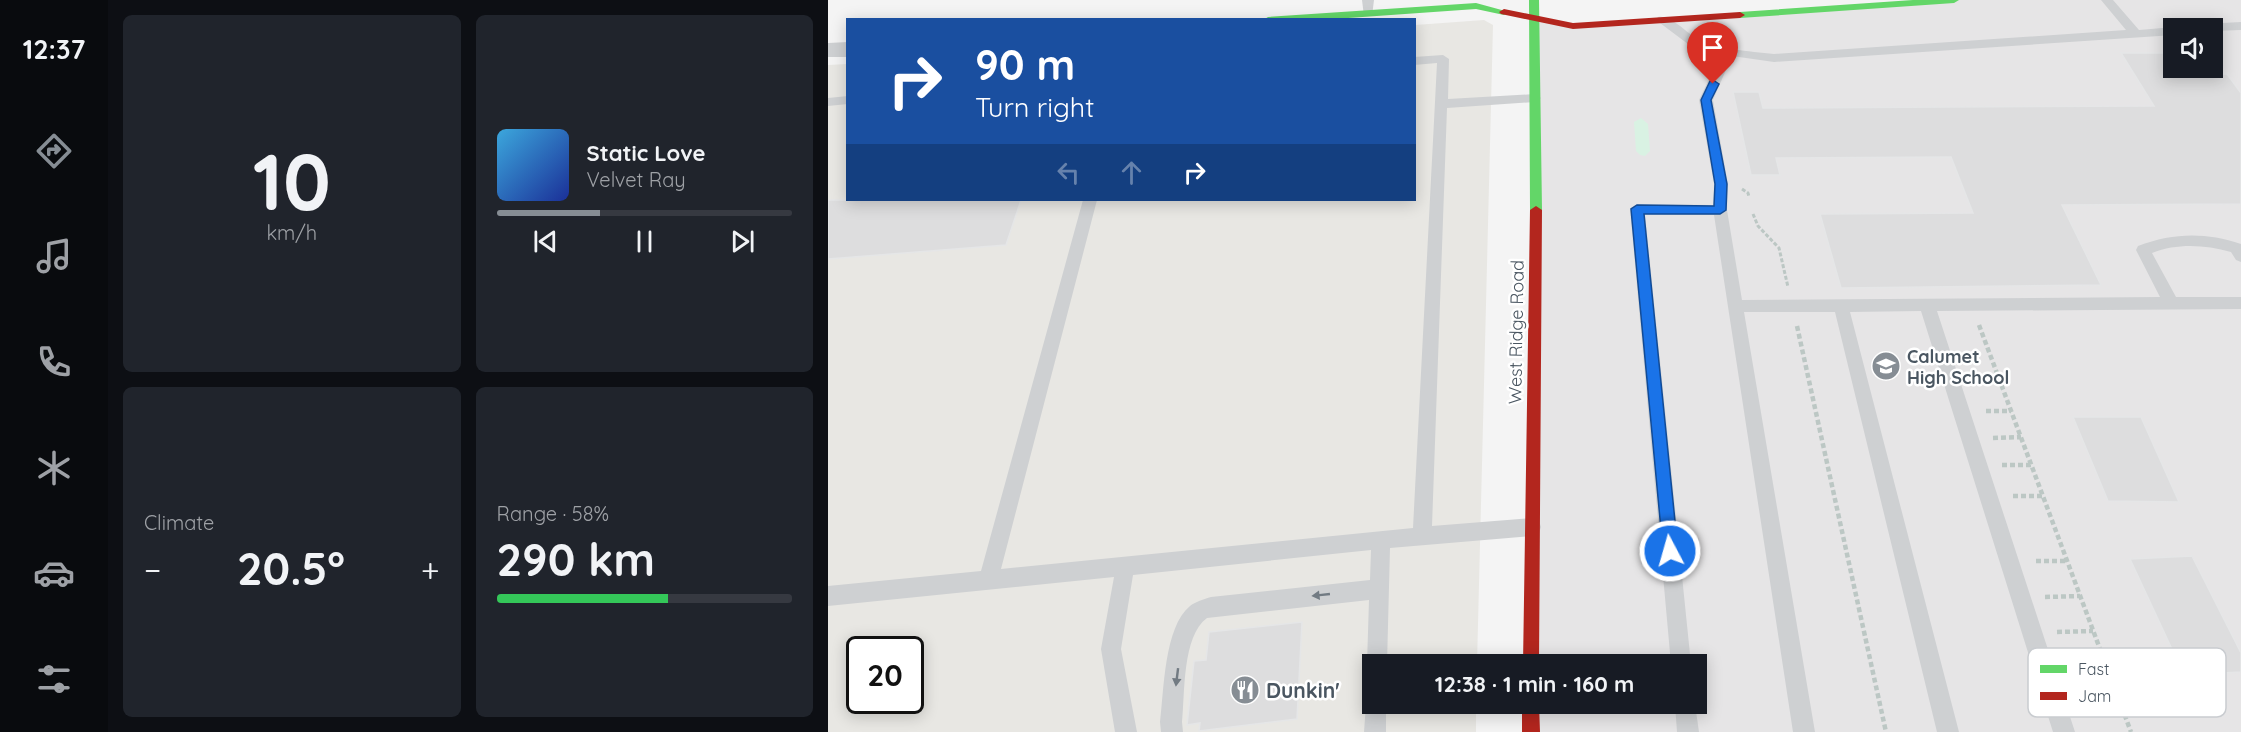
<!DOCTYPE html>
<meta charset="utf-8">
<style>
:root{--surface:#171b24;--page:#20242c;--text:#f1f3f6;--muted:#9ea1a6;--line:#363941;--accent:#868d94}
body{margin:0;font-family:Quicksand,sans-serif;background:var(--page);color:var(--text);height:100vh;display:flex;flex-direction:column;font-size:22px;white-space:nowrap}
*{box-sizing:border-box;margin:0}
p{font-size:20px;color:var(--muted)}
.icon{flex:none;width:33px;height:33px;fill:none;stroke:currentColor;stroke-width:2;stroke-linecap:round;stroke-linejoin:round}
.map{position:relative;flex:1;overflow:hidden}
.side{display:flex;flex-direction:column;gap:15px;padding:15px;background:#0d0f14;width:720px}
.side>*{flex:none}
.top-card{position:absolute;left:18px;top:18px;width:570px;height:183px;border-radius:0px;box-shadow:0 3px 15px #0003;background:#1a4fa0;color:#fff;overflow:hidden}
.tools{position:absolute;left:1335px;top:18px;display:grid;gap:12px}
.tools a{display:grid;place-items:center;width:60px;height:60px;border-radius:0px;background:var(--surface);box-shadow:0 3px 15px #0003;font-size:30px}
.speed{position:absolute;left:18px;top:636px;display:flex;gap:12px;font-size:30px;font-weight:700;text-align:center}
.speed>*{display:grid;place-content:center;width:78px;height:78px;border-radius:50%;background:var(--surface);box-shadow:0 3px 15px #0003;line-height:1}
.speed .limit{border:3px solid #111;border-radius:9px;background:#fff;color:#111}
.pin{position:absolute;display:grid;place-items:center;width:51px;height:51px;color:#fff;margin:-62px -26px;border-radius:50% 50% 50% 0;rotate:-45deg;box-shadow:0 0 6px #0007}
.pin .icon{rotate:45deg}
.me{position:absolute;width:66px;margin:-33px;rotate:354deg;stroke-linejoin:round;filter:drop-shadow(0 0 4px #0008)}
.turn{display:flex;align-items:center;gap:21px;height:126px;padding:0 30px;font-size:27px}
.turn .icon{width:78px;height:78px;stroke-width:2.5}
.turn b{display:block;font-size:42px;line-height:51px}
.lanes{display:flex;align-items:center;height:57px;padding:0 30px;background:#0003;justify-content:center;gap:30px;direction:ltr}
.lanes .off{opacity:.35}
.big{font-size:45px;font-weight:700;line-height:1.1}
.side .card{flex:1;display:flex;flex-direction:column;justify-content:center;gap:9px;min-width:0;padding:0 21px;border-radius:9px;background:var(--page)}
.side .dial{align-items:center;gap:0}
.dial b{font-size:78px;line-height:1}
.song{display:flex;align-items:center;gap:18px}
.cover{width:72px;height:72px;border-radius:9px;background:linear-gradient(135deg,hsl(200 70% 55%),hsl(230 70% 35%))}
.played{height:6px;border-radius:3px;background:linear-gradient(90deg,var(--accent) 35%,var(--line) 35%)}
.keys{display:flex;justify-content:space-around;direction:ltr}
.heat{display:flex;justify-content:space-between;align-items:center;font-size:33px;direction:ltr}
.charge{height:9px;border-radius:4px;background:linear-gradient(90deg,#34c759 58%,var(--line) 0)}
.side .tiles{flex:1;display:grid;gap:15px;grid-template-columns:repeat(2,1fr)}
.trip{position:absolute;left:534px;top:654px;width:345px;height:60px;border-radius:0px;background:var(--surface);box-shadow:0 3px 15px #0003;font-weight:700;line-height:60px;text-align:center}
main{display:flex;flex:1;min-height:0}
.tabs{display:flex;flex-direction:column;width:108px;justify-content:space-around;align-items:center;background:#090b0e;color:var(--muted)}
.tabs .icon{width:42px;height:42px}
.tabs .selected{color:var(--accent)}
.tabs b{font-size:27px;color:var(--text)}
.map>svg:first-child{display:block}
.commercial{fill:#e8e7e3;fill-rule:evenodd}
.education{fill:#e6e5e6;fill-rule:evenodd}
.green{fill:#d9f2e3}
.building{fill:#ddddde;stroke:#e5e6e7;stroke-width:1.5}
.lines{fill:none;stroke-linecap:round;stroke-linejoin:round}
.path-far1{stroke:#bcc7c4;stroke-width:3;stroke-dasharray:4 2;stroke-linecap:butt}
.path{stroke:#bcc7c4;stroke-width:4.5;stroke-dasharray:5 3;stroke-linecap:butt}
.lane{fill:#ced0d2;fill-rule:evenodd}
.street{fill:#ced0d2;fill-rule:evenodd}
.fast{fill:#63d668;fill-rule:evenodd}
.jam{fill:#b3261e;fill-rule:evenodd}
.oneway{fill:#727b83}
.route{fill:#1a73e8;stroke:#114b97;stroke-width:1.5}
.labels{text-anchor:middle;dominant-baseline:central;stroke-width:5;stroke-linejoin:round;paint-order:stroke}
.street-label{font-size:18px;fill:#4a5661;stroke:#fff}
.poi-label{font-size:18px;font-weight:bold;fill:#4a5661;stroke:#fff;text-anchor:start}
.near-poi-label{font-size:21px;font-weight:bold;fill:#4a5661;stroke:#fff;text-anchor:start}
.key{fill:#fff;stroke:#c9ccd0;stroke-width:1.5}
.key-label{font-size:16px;fill:#4a5661}
</style>
<main>
<nav class="tabs">
<b>12:37</b>
<svg class="icon selected" aria-label="directions" viewBox="0 0 24 24"><path d="M12 3l9 9-9 9-9-9zM9 14v-3h6M13 9l2 2-2 2"/></svg>
<svg class="icon" aria-label="music" viewBox="0 0 24 24"><path d="M9 18V5l10-2v13"/><circle cx="6" cy="18" r="3"/><circle cx="16" cy="16" r="3"/></svg>
<svg class="icon" aria-label="phone" viewBox="0 0 24 24"><path d="M5 4h4l2 5-3 2q2 4 5 5l2-3 5 2v4C11 20 4 13 5 4z"/></svg>
<svg class="icon" aria-label="climate" viewBox="0 0 24 24"><path d="M12 3v18M4 7l16 10M4 17L20 7"/></svg>
<svg class="icon" aria-label="car" viewBox="0 0 24 24"><path d="M5 17H2v-5l4-1 3-4h7l3 4 3 1v5h-3M9 17h6M6 11h13"/><circle cx="7" cy="17" r="2"/><circle cx="17" cy="17" r="2"/></svg>
<svg class="icon" aria-label="filters" viewBox="0 0 24 24"><path d="M4 7h16M4 17h16"/><circle cx="9" cy="7" r="2"/><circle cx="15" cy="17" r="2"/></svg>
</nav>
<section class="side">
<div class="tiles">
<div class="card dial"><b>10</b><p>km/h</p></div>
<div class="card">
<div class="song"><i class="cover"></i><div><b>Static Love</b><p>Velvet Ray</p></div></div>
<div class="played"></div>
<div class="keys"><svg class="icon" aria-label="previous" viewBox="0 0 24 24"><path d="M18 5L8 12l10 7zM5 5v14"/></svg><svg class="icon" aria-label="pause" viewBox="0 0 24 24"><path d="M8 5v14M16 5v14"/></svg><svg class="icon" aria-label="next" viewBox="0 0 24 24"><path d="M6 5l10 7-10 7zM19 5v14"/></svg></div>
</div>
<div class="card"><p>Climate</p>
<div class="heat"><a>−</a><b class="big">20.5°</b><a>+</a></div>
</div>
<div class="card"><p>Range · 58%</p><b class="big">290 km</b><div class="charge"></div></div>
</div>
</section>
<div class="map">
<svg width="1413" height="732" viewBox="0 0 1413 732">
<rect width="100%" height="100%" fill="#f4f4f4"/>
<path class="commercial" d="M656,20l9,5 -16,639h-105v40h104v28h-648v-667l19,-1 1,136h566l1,-175zM32,650h50v50h-50z"/>
<path class="education" d="M1112,0h301v732h-711v-28h166v-40h-166l4,-647 39,9zM1346,28h38v40h-38z"/>
<path class="green" d="M813,118l7,6 2,27 -5,5 -5,-1 -4,-4 -2,-29z"/>
<path class="building" d="M1293,53h53v15h26l5,6h22l14,19v111l-179,1 39,80 -260,3 -21,-74 153,-1 -22,-56 -175,1 4,17h-29l-18,-83h26l4,16 391,-2z
M0,200h193l-15,45 -178,14z
M1245,417h68l38,85 -71,-1z
M1364,556l49,97v19l-57,3 -54,-116z
M474,622l-5,97 -98,12 1,-8 -13,2 7,-64 12,-1 3,-28z"/>
<g class="lines">
<path class="path-far1" d="M914,189l6,4 1,4
M925,214l5,12 21,22 9,39"/>
<path class="path" d="M1151,325l152,407
M969,326l89,406
M1158,411h25
M1165,438l28,-1
M1174,465h30
M1185,496h30
M1208,561h31
M1217,597l35,-1
M1229,632l36,-1
M1242,668l37,-1"/>
<path class="lane" d="M534,0h12l-2,16h-8z
M1273,0h12l26,30 35,-3 4,1h-4v7l-400,27 -42,-6 -19,44 15,84 -1,26 15,90 418,-3 -24,-47 2,-4c35,-13 67,-14 103,-2v18l-5,-2 -5,-8c-26,-7 -53,-9 -79,1l24,44h65v12l-304,2 138,421h-22l-132,-421 -71,1 109,420h-22l-102,-420h-91l71,420h-22l-79,-517 -69,-1 46,450h-20l-41,-455 7,-5 76,1 1,-21 -15,-84 22,-46 -33,-10 -32,-24 2,-3c13,-2 26,14 37,20 22,13 54,14 79,17l352,-24z
M1413,22v8l-29,1v-3h-14l6,-4z
M615,55l6,4 -1,40 87,-5 6,4 -6,4 -88,6 -15,418 100,-8 7,3 2,6 -2,6 -7,3 -142,12 -3,116h-15v8l-5,-8 2,-64 -162,18c-25,18 -22,76 -25,104l1,10h-22l-1,-10c4,-31 4,-95 30,-116 5,-4 14,-7 21,-9l159,-17 1,-30 -238,25 -12,74 16,83h-22l-14,-83 13,-72 -286,29v-20l153,-15 102,-371h14l-96,369 412,-41 24,-465 -23,2v-8z
M20,96v8l-20,2v-8z
M544,695v9h14v28h-22l2,-28 3,-7z
M847,704h20l4,28h-22z"/>
<path class="street" d="M20,42v15h-20v-14z"/>
<path class="fast" d="M701,0h10l3,210 -6,4 -6,-4z
M1085,0h46l-5,3 -214,15 -5,-3 5,-3z
M648,3l33,9 -5,3 -28,-6 -156,11h-57l5,-3z"/>
<path class="jam" d="M676,9l69,14 167,-11 5,3 -5,3 -167,11 -72,-15 -2,-2z
M708,206l6,4 -3,454h-16l7,-454z
M694,704h17l1,28h-18z"/>
</g>
<defs><path id="oneway-solid" d="M-6-.8H1V-3.2L6.5 0L1 3.2V.8H-6Z" transform="scale(1.5)"/></defs>
<g class="oneway">
<use href="#oneway-solid" transform="translate(493 595) rotate(174)"/>
<use href="#oneway-solid" transform="translate(349 677) rotate(97)"/>
</g>
<path class="route" d="M885,80l6,4 -8,16 16,84 -1,26 -6,4h-76l34,337 -2,5 -6,2 -5,-2 -2,-5 -32,-342 6,-4 77,1 1,-22 -14,-84 9,-19z"/>
<defs>
<g id="school-disc" transform="scale(1.5)"><circle r="9.5" fill="#868d94" stroke="#fff"/><path d="M0-5L7-2L0 1L-7-2ZM-4 1L0 2.5L4 1V4Q0 6-4 4Z" fill="#fff"/></g>
<g id="restaurant-disc" transform="scale(1.5)"><circle r="9.5" fill="#868d94" stroke="#fff"/><path d="M-5-6h1v4h1v-4h1v4h1v-4h1v5L-1.5 .5V6h-2V.5L-5-1ZM5-6V6H3V1.5H1.5Q1.5-4 5-6Z" fill="#fff"/></g>
</defs>
<g fill-rule="evenodd">
<use href="#school-disc" x="1058" y="366"/>
<use href="#restaurant-disc" x="417" y="690"/>
</g>
<g class="labels">
<g class="street-label">
<text transform="translate(688 332) rotate(-89)">West Ridge Road</text>
</g>
<g class="poi-label">
<text x="1079" y="356">Calumet<tspan x="1079" dy="21">High School</tspan></text>
</g>
<g class="near-poi-label">
<text x="438" y="690">Dunkin'</text>
</g>
</g>
<rect x="1200" y="648" width="198" height="69" rx="9" class="key"/>
<rect x="1212" y="665" width="27" height="8" fill="#63d668"/>
<rect x="1212" y="692" width="27" height="8" fill="#b3261e"/>
<g class="key-label">
<text x="1250" y="675">Fast</text>
<text x="1250" y="702">Jam</text>
</g>
</svg>
<div class="tools">
<a><svg class="icon" aria-label="sound" viewBox="0 0 24 24"><path d="M4 9h4l5-4v14l-5-4H4zM17 9q2 3 0 6"/></svg></a>
</div>
<div class="speed"><div class="limit">20</div></div>
<div class="pin" style="left:885px;top:84px;background:#d93025"><svg class="icon" aria-label="arrive" viewBox="0 0 24 24"><path d="M6 21V4h12l-3 4 3 4H6"/></svg></div>
<svg class="me" style="left:842px;top:551px" viewBox="-20 -20 40 40"><circle r="17" fill="#1a73e8" stroke="#fff" stroke-width="3"/><path d="M0-11L8 9 0 5-8 9z" fill="#fff"/></svg>
<div class="trip">12:38 · 1 min · 160 m</div>
<div class="top-card">
<div class="turn"><svg class="icon" aria-label="right" viewBox="0 0 24 24"><path d="M7 20v-9h11M14 6l5 5-5 5"/></svg><div><b>90 m</b>Turn right</div></div>
<div class="lanes"><svg class="icon off" aria-label="left" viewBox="0 0 24 24"><path d="M17 20v-9H6M10 6l-5 5 5 5"/></svg><svg class="icon off" aria-label="ahead" viewBox="0 0 24 24"><path d="M12 20V5M6 11l6-6 6 6"/></svg><svg class="icon" aria-label="right" viewBox="0 0 24 24"><path d="M7 20v-9h11M14 6l5 5-5 5"/></svg></div>
</div>
</div>
</main>
